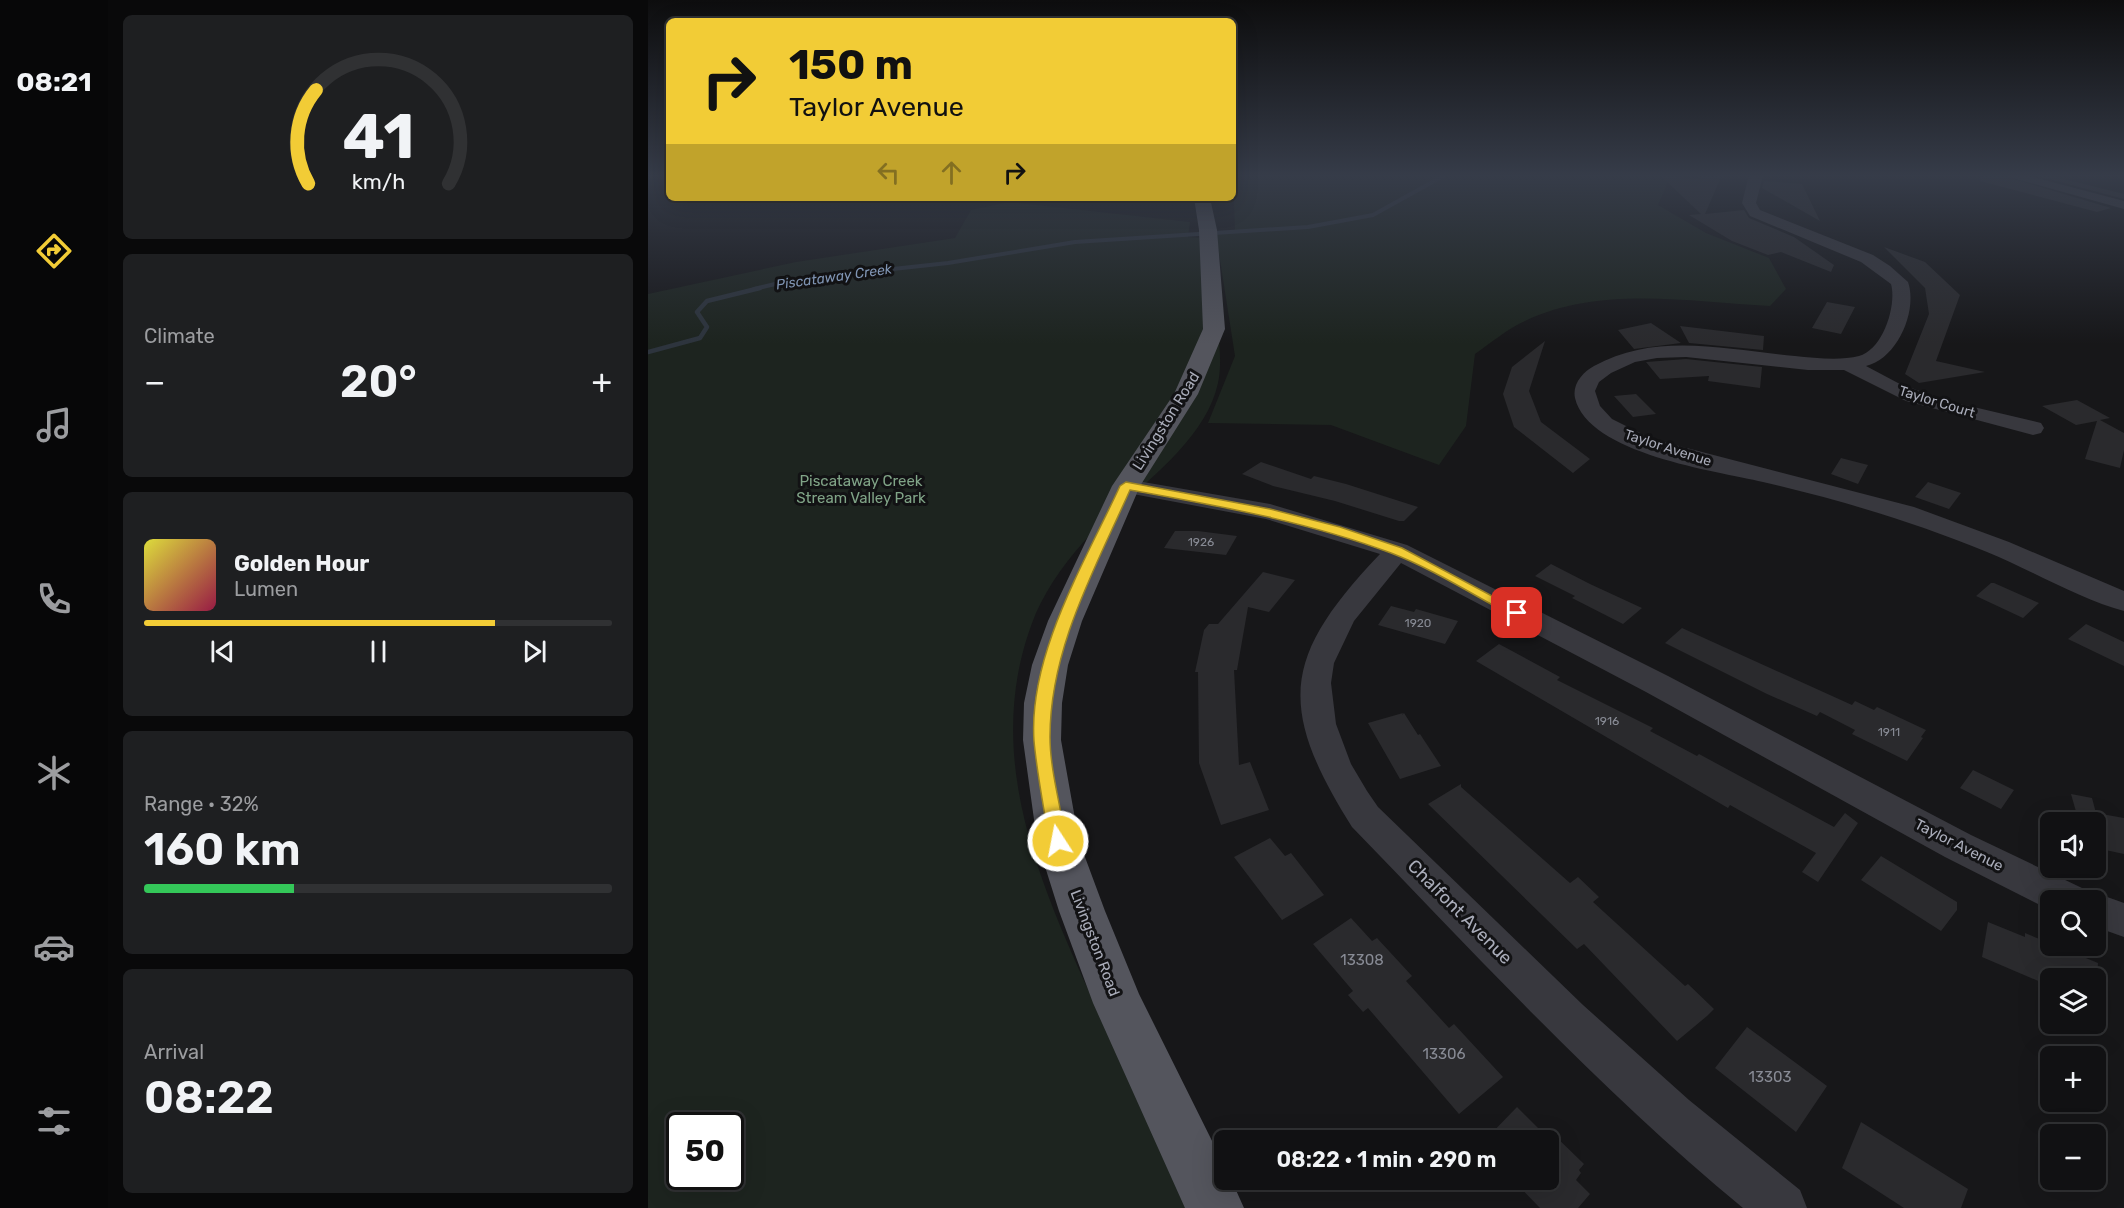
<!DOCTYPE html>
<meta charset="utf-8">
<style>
:root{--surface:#111113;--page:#1e1f21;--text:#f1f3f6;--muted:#9c9da0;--line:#303133;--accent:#f2cc36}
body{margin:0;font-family:Rubik,sans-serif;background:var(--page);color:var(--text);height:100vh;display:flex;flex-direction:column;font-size:22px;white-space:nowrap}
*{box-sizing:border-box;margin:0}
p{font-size:20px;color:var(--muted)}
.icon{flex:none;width:33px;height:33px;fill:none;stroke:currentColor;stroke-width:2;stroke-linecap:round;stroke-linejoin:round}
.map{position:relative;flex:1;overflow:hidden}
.drawer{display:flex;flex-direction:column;gap:15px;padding:15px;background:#09090a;width:540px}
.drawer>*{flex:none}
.guide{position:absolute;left:18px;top:18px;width:570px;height:183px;border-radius:9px;box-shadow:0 6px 24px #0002,0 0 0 2px var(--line);background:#f2cc36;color:#111;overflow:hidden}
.tools{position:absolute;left:1392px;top:812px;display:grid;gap:12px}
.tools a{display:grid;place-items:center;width:66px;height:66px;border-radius:9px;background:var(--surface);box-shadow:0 6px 24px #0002,0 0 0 2px var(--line);font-size:30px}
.speed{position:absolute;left:18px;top:1112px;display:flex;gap:12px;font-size:30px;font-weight:700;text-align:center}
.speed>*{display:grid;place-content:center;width:78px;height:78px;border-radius:50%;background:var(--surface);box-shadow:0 6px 24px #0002,0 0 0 2px var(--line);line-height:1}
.speed .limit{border:3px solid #111;border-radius:9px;background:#fff;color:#111}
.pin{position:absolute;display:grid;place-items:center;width:51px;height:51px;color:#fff;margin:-26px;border-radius:12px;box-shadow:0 3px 9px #0006}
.me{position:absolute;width:66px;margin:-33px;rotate:349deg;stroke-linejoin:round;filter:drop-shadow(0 0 4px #0008)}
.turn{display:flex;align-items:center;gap:21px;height:126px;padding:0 24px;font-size:27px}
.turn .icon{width:78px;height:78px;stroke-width:2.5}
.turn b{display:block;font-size:42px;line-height:51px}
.lanes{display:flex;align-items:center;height:57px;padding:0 24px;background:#0003;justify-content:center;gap:30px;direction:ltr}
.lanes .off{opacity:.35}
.big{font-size:45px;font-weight:600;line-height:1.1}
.drawer .widget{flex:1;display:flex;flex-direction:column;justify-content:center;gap:9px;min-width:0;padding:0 21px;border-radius:9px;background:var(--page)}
.drawer .dial{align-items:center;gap:0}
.dial svg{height:156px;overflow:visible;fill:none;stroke:var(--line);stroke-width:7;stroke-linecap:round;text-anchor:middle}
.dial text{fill:var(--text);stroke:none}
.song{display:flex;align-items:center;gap:18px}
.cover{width:72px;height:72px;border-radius:9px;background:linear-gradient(135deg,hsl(60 70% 55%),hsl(340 70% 35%))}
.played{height:6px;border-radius:3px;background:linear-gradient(90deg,var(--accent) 75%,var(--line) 75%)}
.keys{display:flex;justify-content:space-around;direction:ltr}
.heat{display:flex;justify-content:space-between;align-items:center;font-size:33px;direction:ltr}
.charge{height:9px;border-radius:4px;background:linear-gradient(90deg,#34c759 32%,var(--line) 0)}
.trip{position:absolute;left:566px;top:1130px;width:345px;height:60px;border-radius:9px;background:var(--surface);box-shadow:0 6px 24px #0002,0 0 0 2px var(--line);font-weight:600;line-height:60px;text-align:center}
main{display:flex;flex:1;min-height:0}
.menu{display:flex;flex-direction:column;width:108px;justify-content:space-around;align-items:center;background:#070708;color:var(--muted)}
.menu .icon{width:42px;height:42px}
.menu .on{color:var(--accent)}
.menu b{font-size:27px;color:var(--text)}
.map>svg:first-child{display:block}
.green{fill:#1d241f;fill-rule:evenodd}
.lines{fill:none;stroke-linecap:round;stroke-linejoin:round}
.stream-far1{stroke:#2d343d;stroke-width:4}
.stream{stroke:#2d343d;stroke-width:4.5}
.building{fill:#2a2a2d}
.minor{fill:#38383e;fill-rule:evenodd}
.major{fill:#54555d;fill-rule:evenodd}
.route{fill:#f2cc36;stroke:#9d8523;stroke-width:1.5}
.labels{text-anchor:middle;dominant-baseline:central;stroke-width:6;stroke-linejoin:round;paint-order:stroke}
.number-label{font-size:12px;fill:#888b95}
.far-water-label{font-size:14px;font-style:italic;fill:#8095b4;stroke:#121214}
.far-street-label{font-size:14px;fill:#a9acb9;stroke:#121214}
.street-label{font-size:15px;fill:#a9acb9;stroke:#121214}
.park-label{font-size:15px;fill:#80a487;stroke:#121214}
.near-number-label{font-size:15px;fill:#888b95}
.near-street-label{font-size:18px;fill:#a9acb9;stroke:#121214}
</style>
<main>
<nav class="menu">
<b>08:21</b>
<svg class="icon on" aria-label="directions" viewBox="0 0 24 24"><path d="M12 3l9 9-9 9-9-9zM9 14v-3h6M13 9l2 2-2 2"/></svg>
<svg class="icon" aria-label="music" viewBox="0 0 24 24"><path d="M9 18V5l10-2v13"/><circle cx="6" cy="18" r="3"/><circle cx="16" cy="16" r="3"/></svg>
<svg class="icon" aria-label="phone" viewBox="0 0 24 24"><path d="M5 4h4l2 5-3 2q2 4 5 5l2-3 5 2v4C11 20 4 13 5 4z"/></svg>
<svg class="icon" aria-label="climate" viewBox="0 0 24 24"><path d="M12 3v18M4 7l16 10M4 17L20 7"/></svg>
<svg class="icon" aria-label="car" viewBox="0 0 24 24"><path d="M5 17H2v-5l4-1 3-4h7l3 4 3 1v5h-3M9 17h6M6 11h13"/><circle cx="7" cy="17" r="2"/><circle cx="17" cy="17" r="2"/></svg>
<svg class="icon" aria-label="filters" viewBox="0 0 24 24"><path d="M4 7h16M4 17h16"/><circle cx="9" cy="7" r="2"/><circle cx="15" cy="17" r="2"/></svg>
</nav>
<section class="drawer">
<div class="widget dial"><svg viewBox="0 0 100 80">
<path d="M14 69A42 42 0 1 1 86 69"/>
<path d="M14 69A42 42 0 0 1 18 21" stroke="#f2cc36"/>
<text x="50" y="56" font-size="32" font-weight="700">41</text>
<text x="50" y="72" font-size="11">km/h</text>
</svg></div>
<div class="widget"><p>Climate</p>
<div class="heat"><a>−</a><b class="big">20°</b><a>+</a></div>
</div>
<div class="widget">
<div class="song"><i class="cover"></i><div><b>Golden Hour</b><p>Lumen</p></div></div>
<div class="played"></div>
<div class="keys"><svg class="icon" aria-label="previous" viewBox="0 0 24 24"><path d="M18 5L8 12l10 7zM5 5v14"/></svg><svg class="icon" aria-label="pause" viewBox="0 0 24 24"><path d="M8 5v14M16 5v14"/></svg><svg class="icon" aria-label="next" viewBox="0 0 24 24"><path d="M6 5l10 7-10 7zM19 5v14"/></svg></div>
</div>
<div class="widget"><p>Range · 32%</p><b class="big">160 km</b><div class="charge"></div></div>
<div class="widget"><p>Arrival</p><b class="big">08:22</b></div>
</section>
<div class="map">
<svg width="1476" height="1208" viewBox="0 0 1476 1208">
<rect width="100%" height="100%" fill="#171719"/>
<path class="green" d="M585,175h438l-13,30 48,28 63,25 17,31 -16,17c-80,-4 -170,-21 -245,15 -18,8 -34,22 -50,33l-9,72 -27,39 -108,-40 -123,-2 27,-67 -19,-122 19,-2z
M361,202l181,20 -2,15 15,1c6,37 23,110 15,145 -13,61 -85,107 -127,151 -22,23 -42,50 -55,79 -59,143 8,280 67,409 29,62 57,124 87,186h-542v-914l148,-32 159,-24 16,-28zM32,1125h50v51h-50z"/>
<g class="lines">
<path class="stream-far1" d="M106,289l38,-9 156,-17 127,-21 233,-15 65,-12 72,-40"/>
<path class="stream" d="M0,352l52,-14 7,-11 -10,-15 10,-11 53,-13"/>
</g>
<path class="building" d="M1054,175h20l-17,39 39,-4 5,8 45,19 40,28 -3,7 -50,-20 -13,3 -36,-14 -43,-26 12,-1 -40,-38 39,3z
M1333,175h19l111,33 -14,4 -117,-31z
M1386,175h14l76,19v5z
M1116,181l38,3 18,37 -58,-33z
M1236,247l41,15 35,33 -24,66 49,11 -66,11 -14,-9 24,-60 -4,-26z
M1179,302l28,5 -14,27 -29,-6z
M1003,323l30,20 -47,6 -16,-19z
M1032,326l84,10 -1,14 -74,-7z
M897,341l-16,50 12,31 49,37 -17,14 -59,-46 -11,-33 9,-27z
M1038,359l76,8 -2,21 -52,-7 1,-5 -49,3 -14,-17z
M988,394l20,20 -23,3 -19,-21z
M1429,400l33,18 -10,2 24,13v17l-4,18 -35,-9 12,-38 -21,4 -34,-19z
M1193,458l27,7 -10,19 -27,-10z
M613,462l50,17 3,-3 32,8 72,23 -14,14h-5l-64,-20 -62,-15 -31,-12z
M1280,482l33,11 -12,16 -34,-12z
M527,531h23l39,5 -11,19 -62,-7z
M903,564l39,20 52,24 -19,16 -51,-26 3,-2 -40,-20z
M615,572l32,8 -26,32 -21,-5 -11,63h-3l5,95 11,-3 19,48 -48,15 -22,-62 -1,-91h-3l9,-42 5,-6h9z
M1343,583h3l45,20 -16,15 -47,-22z
M743,606l23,6 2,-3 42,12 -13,23 -67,-19z
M1438,624l38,18v24l-56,-27z
M1034,628l170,77 3,-4 19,9 3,-3 49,23 -5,7 2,1 -16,23 -55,-27 3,-4 -35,-18 -3,4 -50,-22 -102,-51z
M851,644l61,33 -3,3 96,48 -3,3 47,25 2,-2 135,73 11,-14 13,10 -40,59 -16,-10 14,-19 -86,-48 -2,3 -252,-147z
M755,713l-1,2 2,-2 14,22 2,-1 21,32 -41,13 -32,-56z
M1325,770l41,20 -13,19 -41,-21z
M813,784v3l109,96 8,-6 21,20 -6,5 92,84 3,-2 26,25 -7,7 -30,25 -93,-97 -7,5 -149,-145z
M1423,794l21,4 4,15 28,5v36l-28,-6v-26h-17z
M622,838l15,18 6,-3 33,42 -42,25 -48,-63z
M1233,856l76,46v8l-16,21 -80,-51z
M703,918l21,23 5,-3 35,38 -6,5 43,47 5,-4 49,53 -44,37 -91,-106 -5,4 -15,-17 5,-4 -40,-47z
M1340,922l37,15v-4l73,30 -1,15h-47v8l-68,-29z
M1099,1027l80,59 -31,46 -81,-64z
M869,1107l31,31v-9l36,35 -5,6 2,3 -5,7 14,14 -12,14h-38l-28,-29h36v-39h-63z
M1213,1122l107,67 -7,19h-57l-62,-40z"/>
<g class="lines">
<path class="minor" d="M1101,175h14l-7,28 4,7 113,45 17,11 18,16c10,29 -11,77 -42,84l32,17 46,17 97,23 3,5 -3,5 -8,2 -127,-34 -62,-31h-36l-122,-13 -29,1 -22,4 -24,11 -12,9 -4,9 5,15 12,13 40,20 262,68 95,35 115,49v20c-43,-11 -95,-42 -137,-59 -73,-30 -147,-52 -224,-70 -47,-11 -175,-28 -188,-84 -3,-14 8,-26 19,-32 63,-35 134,-16 201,-10 20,2 45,5 64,0 24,-6 38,-51 32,-72l-30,-22 -111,-46 -8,-13z
M1354,175h23l99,26v8z
M478,479l144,25 137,41 261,131 303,159 111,53 4,9 10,-4 28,10v34l-28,-10v-27h-46v10l-105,-53 -299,-165 -245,-129 -47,58 -20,42 -3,20 5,41 15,40 16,27 11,16 205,198 106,95 111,90 7,18h-64c-141,-116 -264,-250 -391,-381 -76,-121 -69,-171 28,-273l-114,-35 -149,-28 -3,-5 3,-5z"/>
<path class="major" d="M546,198h16l7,32 8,99 -27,65 -58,92 -58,135 -14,44 -6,38 -1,37 18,101 26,70 34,83 85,171v14h7l13,29h-59l-92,-205 -34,-92 -22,-70 -14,-101 1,-37 8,-38 16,-44 64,-135 62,-92 29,-65 -4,-99z"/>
</g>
<linearGradient id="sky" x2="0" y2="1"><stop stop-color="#0d0d0e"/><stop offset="0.51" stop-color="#363c49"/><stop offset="1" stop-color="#363c49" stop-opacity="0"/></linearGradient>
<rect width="1476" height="344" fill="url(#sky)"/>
<path class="route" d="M478,482l144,27 70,18 62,21 122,65 -2,3h-9c-40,-21 -80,-47 -122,-63 -85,-32 -173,-47 -261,-63 -35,79 -80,158 -80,247 0,33 11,70 16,104l-2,5h-13l-2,-5c-5,-33 -12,-67 -15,-100 -6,-86 51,-179 86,-255z"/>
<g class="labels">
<g class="number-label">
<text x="553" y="542">1926</text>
<text x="770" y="623">1920</text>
<text x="959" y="721">1916</text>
<text x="1241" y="732">1911</text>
</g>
<g class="far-water-label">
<text transform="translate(186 277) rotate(-8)">Piscataway Creek</text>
</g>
<g class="far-street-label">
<text transform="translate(1289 402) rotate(17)">Taylor Court</text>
<text transform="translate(1020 448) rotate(18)">Taylor Avenue</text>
</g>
<g class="street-label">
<text transform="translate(518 421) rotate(-58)">Livingston Road</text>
<text transform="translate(1311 845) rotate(27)">Taylor Avenue</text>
<text transform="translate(447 943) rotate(69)">Livingston Road</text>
</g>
<g class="park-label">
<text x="213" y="481">Piscataway Creek<tspan x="213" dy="17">Stream Valley Park</tspan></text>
</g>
<g class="near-number-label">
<text x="714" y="960">13308</text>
<text x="796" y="1054">13306</text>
<text x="1122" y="1077">13303</text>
</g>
<g class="near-street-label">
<text transform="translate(812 912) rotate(45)">Chalfont Avenue</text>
</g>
</g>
</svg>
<div class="tools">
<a><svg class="icon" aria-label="sound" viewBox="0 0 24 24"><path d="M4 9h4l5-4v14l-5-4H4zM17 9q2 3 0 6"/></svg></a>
<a><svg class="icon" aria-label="search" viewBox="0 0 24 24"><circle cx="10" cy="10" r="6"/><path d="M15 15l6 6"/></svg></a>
<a><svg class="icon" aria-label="layers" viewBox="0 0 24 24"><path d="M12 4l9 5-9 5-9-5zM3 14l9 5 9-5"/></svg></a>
<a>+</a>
<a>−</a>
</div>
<div class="speed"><div class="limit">50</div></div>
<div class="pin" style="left:869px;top:613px;background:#d93025"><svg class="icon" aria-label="arrive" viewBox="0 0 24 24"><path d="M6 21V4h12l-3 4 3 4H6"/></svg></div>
<svg class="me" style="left:410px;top:841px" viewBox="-20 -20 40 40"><circle r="17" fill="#f2cc36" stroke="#fff" stroke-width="3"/><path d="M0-11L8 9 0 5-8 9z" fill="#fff"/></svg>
<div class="trip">08:22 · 1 min · 290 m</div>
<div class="guide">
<div class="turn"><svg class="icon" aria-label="right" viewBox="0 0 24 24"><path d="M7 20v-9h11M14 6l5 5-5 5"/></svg><div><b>150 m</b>Taylor Avenue</div></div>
<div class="lanes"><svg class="icon off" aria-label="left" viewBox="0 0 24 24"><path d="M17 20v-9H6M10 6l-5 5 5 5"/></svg><svg class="icon off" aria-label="ahead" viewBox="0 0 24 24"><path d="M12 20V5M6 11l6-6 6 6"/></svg><svg class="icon" aria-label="right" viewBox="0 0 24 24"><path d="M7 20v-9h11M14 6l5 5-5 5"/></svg></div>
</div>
</div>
</main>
